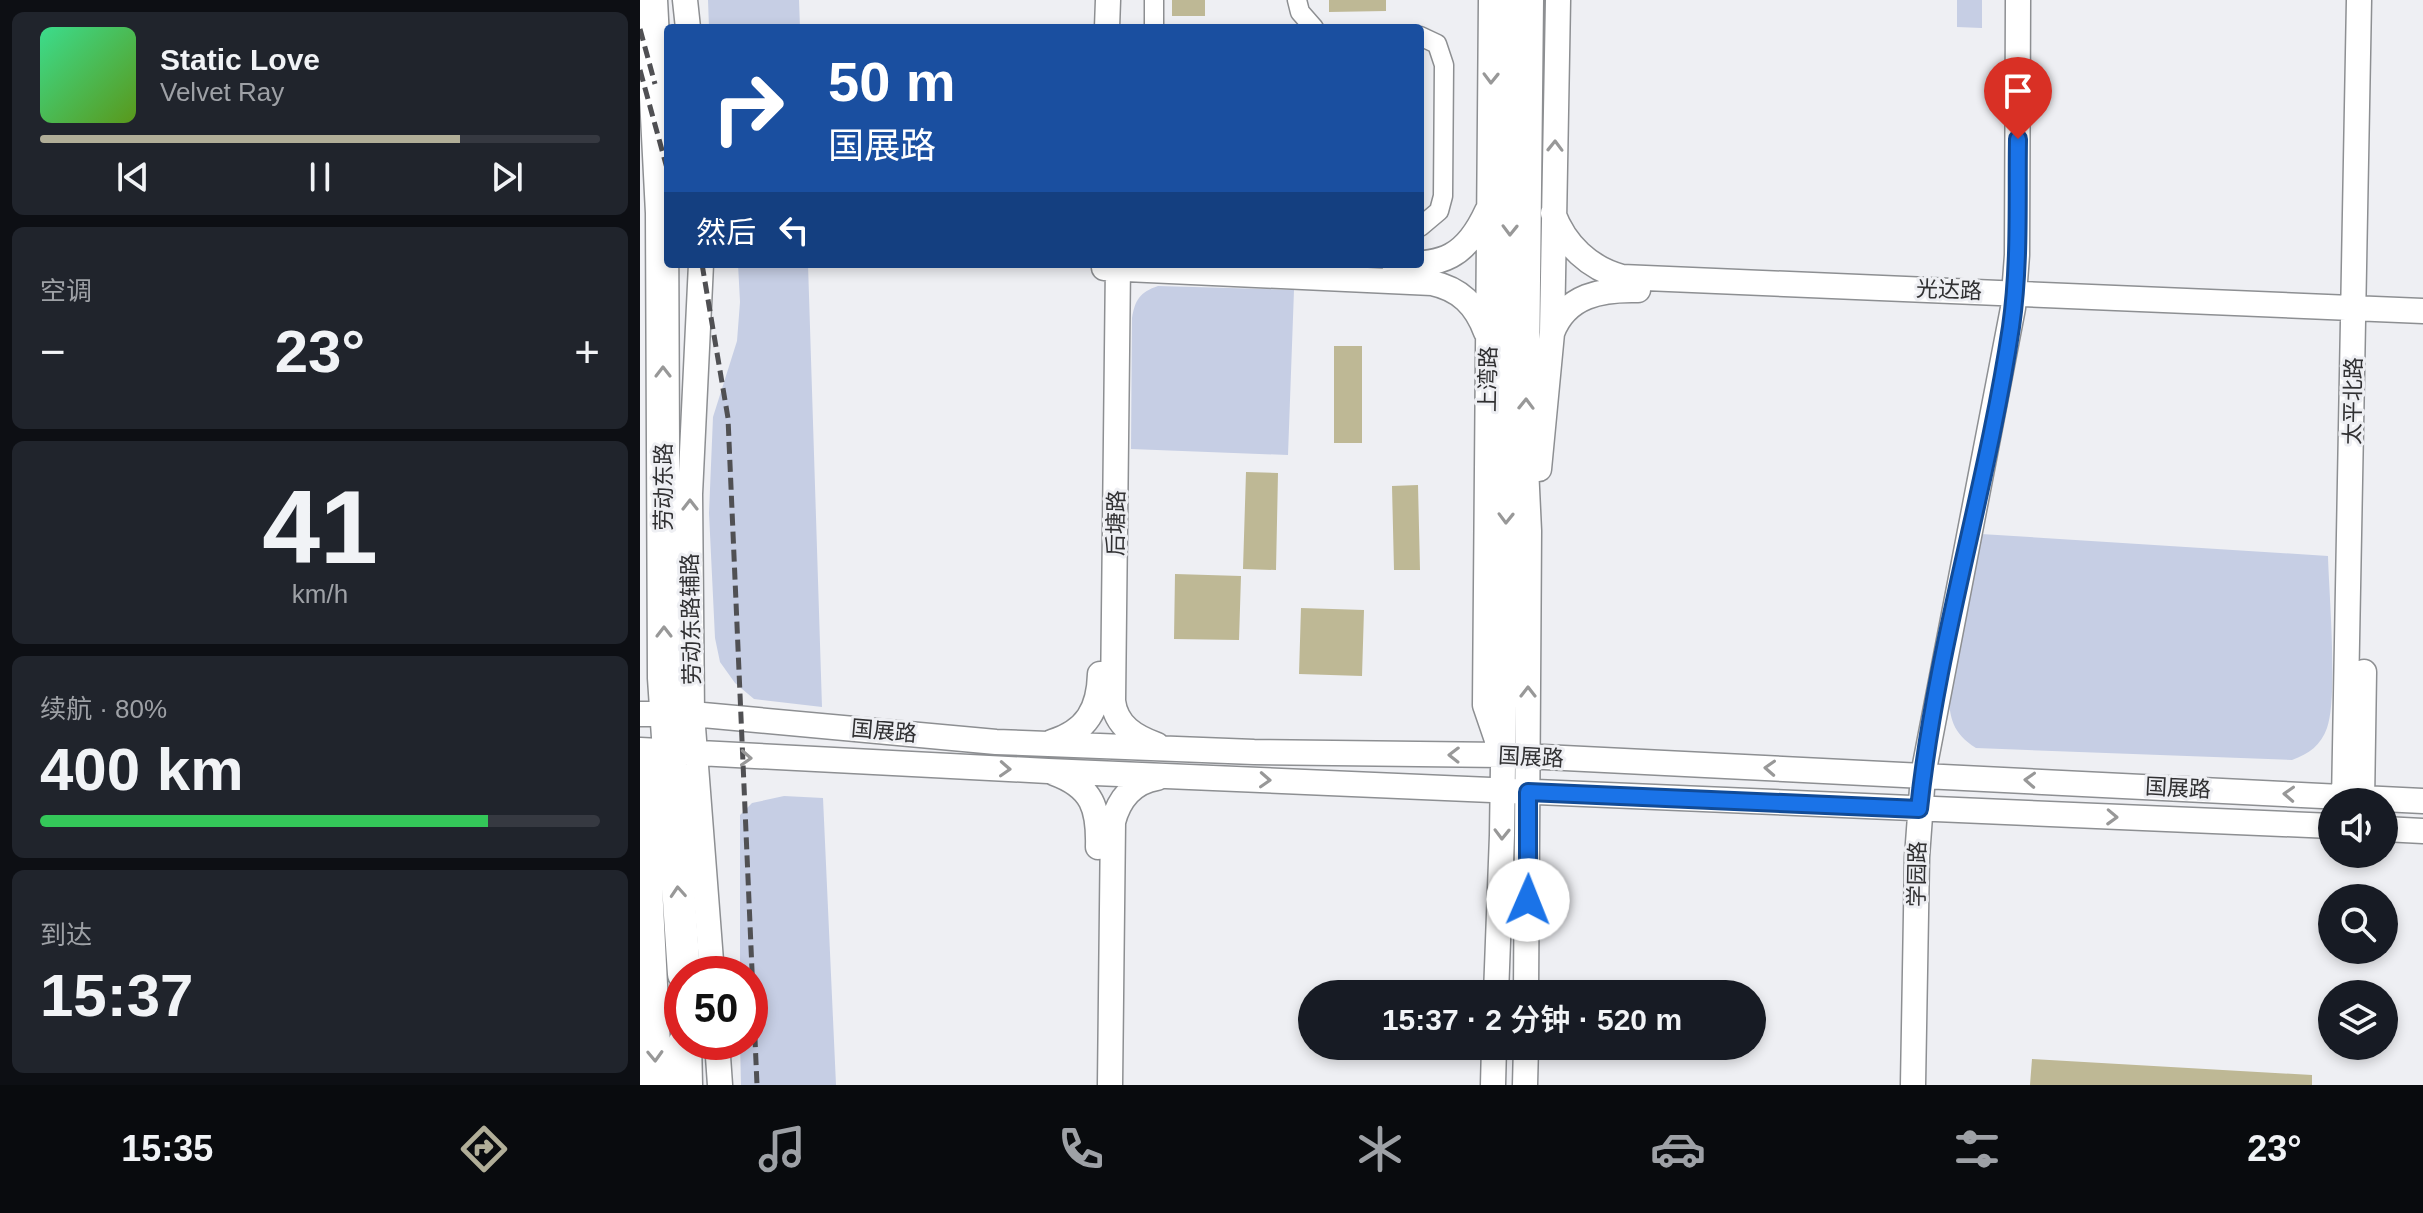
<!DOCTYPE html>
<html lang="zh">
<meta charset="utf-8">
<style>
:root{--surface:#171b24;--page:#20242c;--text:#f1f3f6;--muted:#9ea1a6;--line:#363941;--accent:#b1ae98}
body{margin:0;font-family:Arial,"Noto Sans SC",sans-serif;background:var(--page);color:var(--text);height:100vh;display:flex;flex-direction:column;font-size:30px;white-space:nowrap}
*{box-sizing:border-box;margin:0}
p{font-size:26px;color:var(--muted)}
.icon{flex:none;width:44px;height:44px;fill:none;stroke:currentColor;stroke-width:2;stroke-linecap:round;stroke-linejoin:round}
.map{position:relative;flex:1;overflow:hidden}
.panel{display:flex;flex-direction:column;gap:12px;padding:12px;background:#0d0f14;width:640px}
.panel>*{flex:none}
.guide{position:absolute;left:24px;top:24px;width:760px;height:244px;border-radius:8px;box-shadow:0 4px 12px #0003;background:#1a4fa0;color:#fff;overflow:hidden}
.buttons{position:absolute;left:1678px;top:788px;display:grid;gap:16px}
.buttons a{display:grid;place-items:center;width:80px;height:80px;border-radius:50%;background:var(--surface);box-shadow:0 4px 12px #0003;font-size:40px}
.speed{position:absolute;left:24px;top:956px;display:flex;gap:16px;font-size:40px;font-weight:700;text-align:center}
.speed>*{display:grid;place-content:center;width:104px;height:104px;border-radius:50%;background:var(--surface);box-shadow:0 4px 12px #0003;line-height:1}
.speed .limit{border:12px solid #d22;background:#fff;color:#111}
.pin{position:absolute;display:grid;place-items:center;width:68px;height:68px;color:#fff;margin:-82px -34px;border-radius:50% 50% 50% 0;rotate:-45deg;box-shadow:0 0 8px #0007}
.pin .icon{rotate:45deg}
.me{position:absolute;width:88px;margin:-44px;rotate:1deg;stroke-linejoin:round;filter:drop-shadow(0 0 6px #0008)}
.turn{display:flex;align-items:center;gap:28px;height:168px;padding:0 32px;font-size:36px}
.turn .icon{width:104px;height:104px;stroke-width:2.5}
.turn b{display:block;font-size:56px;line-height:68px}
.then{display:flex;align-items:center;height:76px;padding:0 32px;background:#0003;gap:16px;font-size:30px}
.big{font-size:60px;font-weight:600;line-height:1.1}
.panel .tile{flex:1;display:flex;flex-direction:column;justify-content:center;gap:12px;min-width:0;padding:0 28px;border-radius:12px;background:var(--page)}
.panel .dial{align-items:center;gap:0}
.dial b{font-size:104px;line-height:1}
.song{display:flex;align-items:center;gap:24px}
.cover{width:96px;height:96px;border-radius:12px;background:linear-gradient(135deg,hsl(150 70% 55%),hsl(90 70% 35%))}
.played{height:8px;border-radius:4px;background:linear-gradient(90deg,var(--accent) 75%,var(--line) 75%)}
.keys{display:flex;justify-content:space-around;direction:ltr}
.heat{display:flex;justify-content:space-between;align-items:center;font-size:44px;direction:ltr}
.charge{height:12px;border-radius:6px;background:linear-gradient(90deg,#34c759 80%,var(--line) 0)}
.trip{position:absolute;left:658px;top:980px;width:468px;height:80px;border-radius:40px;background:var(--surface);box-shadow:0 4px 12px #0003;font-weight:600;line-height:80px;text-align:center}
.dock{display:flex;height:128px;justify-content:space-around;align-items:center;background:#090b0e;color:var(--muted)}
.dock .icon{width:56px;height:56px}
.dock .on{color:var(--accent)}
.dock b{font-size:36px;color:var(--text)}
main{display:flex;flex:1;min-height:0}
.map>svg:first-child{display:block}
.green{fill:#c6cee4}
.building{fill:#beb895}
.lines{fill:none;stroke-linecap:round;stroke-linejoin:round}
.street-casing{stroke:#8d8f92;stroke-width:21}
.secondary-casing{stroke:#8d8f92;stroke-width:27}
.highway-casing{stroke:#8d8f92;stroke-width:35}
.street{stroke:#fff;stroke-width:18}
.secondary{stroke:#fff;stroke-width:24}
.highway{stroke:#fff;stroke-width:32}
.rail{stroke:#505053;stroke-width:5;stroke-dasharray:12 6;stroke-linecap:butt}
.oneway{stroke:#989898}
.route-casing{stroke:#114b97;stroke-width:20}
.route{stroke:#1a73e8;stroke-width:14}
.labels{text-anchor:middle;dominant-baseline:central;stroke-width:6;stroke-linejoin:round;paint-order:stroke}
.street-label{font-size:22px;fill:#303032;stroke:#eeeff3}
</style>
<main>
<section class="panel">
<div class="tile">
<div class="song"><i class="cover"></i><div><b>Static Love</b><p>Velvet Ray</p></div></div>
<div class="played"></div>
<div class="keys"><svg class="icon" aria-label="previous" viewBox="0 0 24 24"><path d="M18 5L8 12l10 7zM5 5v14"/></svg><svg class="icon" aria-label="pause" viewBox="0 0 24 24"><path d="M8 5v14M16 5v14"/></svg><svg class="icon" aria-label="next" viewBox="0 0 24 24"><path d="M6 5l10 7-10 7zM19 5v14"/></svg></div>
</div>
<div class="tile"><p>空调</p>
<div class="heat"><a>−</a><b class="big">23°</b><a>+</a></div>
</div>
<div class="tile dial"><b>41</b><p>km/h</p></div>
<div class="tile"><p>续航 · 80%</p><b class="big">400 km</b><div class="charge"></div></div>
<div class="tile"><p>到达</p><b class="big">15:37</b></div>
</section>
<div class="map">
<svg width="1783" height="1085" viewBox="0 0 1783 1085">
<rect width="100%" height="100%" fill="#eeeff3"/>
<path class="green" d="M68,0h91l1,28h-91z
M1317,0h25v28l-25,-1z
M98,264h70l14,443 -68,-8 -19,-16 -15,-21 -5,-24 -6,-125 4,-96 24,-76 3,-39z
M518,286l136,4 -6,165 -157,-6 1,-131c3,-18 8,-26 26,-32z
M1341,534l347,22c1,37 10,142 -1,172 -6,17 -18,26 -35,32l-316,-12c-24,-15 -26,-30 -28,-56z
M144,796l39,2 13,287h-95l-1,-43h10v-68h-10v-159l12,-12z"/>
<path class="building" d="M532,0h33v16h-33z
M689,0h57v11l-57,1z
M694,346h28v97h-28z
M606,472l32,1 -2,97 -33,-1z
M778,485l2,85h-26l-2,-84z
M535,574l66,2 -2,64 -65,-1z
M661,608l63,2 -2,66 -63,-2z
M1392,1059l280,16v10h-282z"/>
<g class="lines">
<g class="street-casing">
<path id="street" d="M657,0l3,12 14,16
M514,28v-28
M780,36l17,8 7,21 -1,131 -4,15 -19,16"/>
</g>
<g class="secondary-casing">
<path id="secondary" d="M45,0l3,28
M851,0l-6,705 12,35
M467,28l1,-28
M913,213c12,32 36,55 69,64l801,34
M61,264l-11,230 2,220 20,260
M478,264l-5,437c3,25 22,36 44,44
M754,264c49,2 72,-7 93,-53
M464,268l328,15c28,6 44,22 54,49
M912,333c14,-38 50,-44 86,-43
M899,469l13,-136 6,-333
M0,714h52l304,28 258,10 249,3 920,46
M412,742c35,-11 47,-33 48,-68
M0,750l408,21 1284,55
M414,773c39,14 45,36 44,74
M1704,802l15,-802
M1722,802l2,-130
M1744,829l39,2
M856,994l6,-159 12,-835
M886,994l3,-463 -3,-64 5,-467
M77,1042l3,43
M470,1085l3,-263c6,-23 20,-40 44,-44
M853,1085l1,-39
M885,1085l1,-39
M1273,1085l4,-228 6,-82 90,-467 4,-53 1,-255"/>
</g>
<g class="highway-casing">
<path id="highway" d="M11,0l11,213 2,465 20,296
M0,765l16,320
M45,1042l1,43"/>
</g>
<use href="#street" class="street"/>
<use href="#secondary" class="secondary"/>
<use href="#highway" class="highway"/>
<path class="rail" d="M0,29l15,55
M0,70l28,102
M62,264l26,154 29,667"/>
</g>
<defs><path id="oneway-chevron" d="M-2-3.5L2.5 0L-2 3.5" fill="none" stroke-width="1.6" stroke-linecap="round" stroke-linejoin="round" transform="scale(2)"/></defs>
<g class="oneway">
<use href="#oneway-chevron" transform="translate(851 78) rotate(91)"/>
<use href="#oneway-chevron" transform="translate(915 146) rotate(-89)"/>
<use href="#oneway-chevron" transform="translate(870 230) rotate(91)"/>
<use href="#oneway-chevron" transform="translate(23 372) rotate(-90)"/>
<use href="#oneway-chevron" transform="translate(886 404) rotate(-89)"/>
<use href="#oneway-chevron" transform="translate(50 505) rotate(-90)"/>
<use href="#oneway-chevron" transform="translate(866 518) rotate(91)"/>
<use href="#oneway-chevron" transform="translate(24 632) rotate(-90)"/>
<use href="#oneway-chevron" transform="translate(888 692) rotate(-90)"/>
<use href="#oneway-chevron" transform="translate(814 755) rotate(-179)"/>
<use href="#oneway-chevron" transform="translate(106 758) rotate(3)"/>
<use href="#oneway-chevron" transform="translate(1130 768) rotate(-177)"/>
<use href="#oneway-chevron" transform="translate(365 769) rotate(3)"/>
<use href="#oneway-chevron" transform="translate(625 780) rotate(3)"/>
<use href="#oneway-chevron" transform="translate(1390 780) rotate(-177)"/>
<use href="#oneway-chevron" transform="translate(1649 794) rotate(-177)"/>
<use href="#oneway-chevron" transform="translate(1472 817) rotate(2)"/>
<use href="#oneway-chevron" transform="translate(862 834) rotate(91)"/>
<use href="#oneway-chevron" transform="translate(38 892) rotate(-94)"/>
<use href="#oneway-chevron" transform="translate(15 1056) rotate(88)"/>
</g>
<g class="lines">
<g class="route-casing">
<path id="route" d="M888,900v-108l391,17c17,-163 68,-321 92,-482 9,-63 6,-126 7,-188"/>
</g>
<use href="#route" class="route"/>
</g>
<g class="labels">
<g class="street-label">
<text transform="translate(1309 290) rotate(2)">光达路</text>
<text transform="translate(848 379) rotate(-89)">上湾路</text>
<text transform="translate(1713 401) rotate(-89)">太平北路</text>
<text transform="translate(23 487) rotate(-90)">劳动东路</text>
<text transform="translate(476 523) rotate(-89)">后塘路</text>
<text transform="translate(51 619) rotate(-91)">劳动东路辅路</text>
<text transform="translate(244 731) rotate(5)">国展路</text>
<text transform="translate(891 757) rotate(3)">国展路</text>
<text transform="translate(1538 788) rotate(3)">国展路</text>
<text transform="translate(1277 874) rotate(-89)">学园路</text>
</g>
</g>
</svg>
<div class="buttons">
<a><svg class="icon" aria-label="sound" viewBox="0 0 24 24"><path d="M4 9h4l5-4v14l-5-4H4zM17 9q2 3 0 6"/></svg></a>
<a><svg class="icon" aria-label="search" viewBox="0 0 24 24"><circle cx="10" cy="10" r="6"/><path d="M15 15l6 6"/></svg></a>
<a><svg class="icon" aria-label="layers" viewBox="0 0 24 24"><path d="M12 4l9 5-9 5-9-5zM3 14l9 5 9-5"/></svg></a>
</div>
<div class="speed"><div class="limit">50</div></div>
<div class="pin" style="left:1378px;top:139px;background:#d93025"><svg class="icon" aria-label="arrive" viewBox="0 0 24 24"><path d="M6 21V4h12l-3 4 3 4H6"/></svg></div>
<svg class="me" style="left:888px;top:900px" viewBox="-20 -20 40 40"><circle r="19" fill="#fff"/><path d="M0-13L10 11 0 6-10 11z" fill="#1a73e8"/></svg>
<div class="trip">15:37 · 2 分钟 · 520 m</div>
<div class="guide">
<div class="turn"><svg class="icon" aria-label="right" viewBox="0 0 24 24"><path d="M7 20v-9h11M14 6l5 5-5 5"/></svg><div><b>50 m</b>国展路</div></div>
<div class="then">然后<svg class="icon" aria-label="left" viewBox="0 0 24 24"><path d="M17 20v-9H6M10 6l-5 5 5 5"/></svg></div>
</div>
</div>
</main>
<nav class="dock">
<b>15:35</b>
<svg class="icon on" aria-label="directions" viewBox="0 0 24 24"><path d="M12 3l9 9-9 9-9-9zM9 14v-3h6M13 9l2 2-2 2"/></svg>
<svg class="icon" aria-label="music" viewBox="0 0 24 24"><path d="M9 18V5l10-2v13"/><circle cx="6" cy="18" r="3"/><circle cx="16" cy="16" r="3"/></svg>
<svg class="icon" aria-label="phone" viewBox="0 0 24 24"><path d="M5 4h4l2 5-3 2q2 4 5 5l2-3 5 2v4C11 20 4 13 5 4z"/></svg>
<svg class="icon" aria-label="climate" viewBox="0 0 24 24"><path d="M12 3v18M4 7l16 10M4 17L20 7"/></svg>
<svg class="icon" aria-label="car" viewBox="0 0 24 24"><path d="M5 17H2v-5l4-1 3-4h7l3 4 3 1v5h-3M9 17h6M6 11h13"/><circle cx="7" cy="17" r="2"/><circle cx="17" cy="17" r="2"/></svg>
<svg class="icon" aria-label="filters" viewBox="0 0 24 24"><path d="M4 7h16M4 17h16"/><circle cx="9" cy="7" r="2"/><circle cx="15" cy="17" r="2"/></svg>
<b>23°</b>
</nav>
